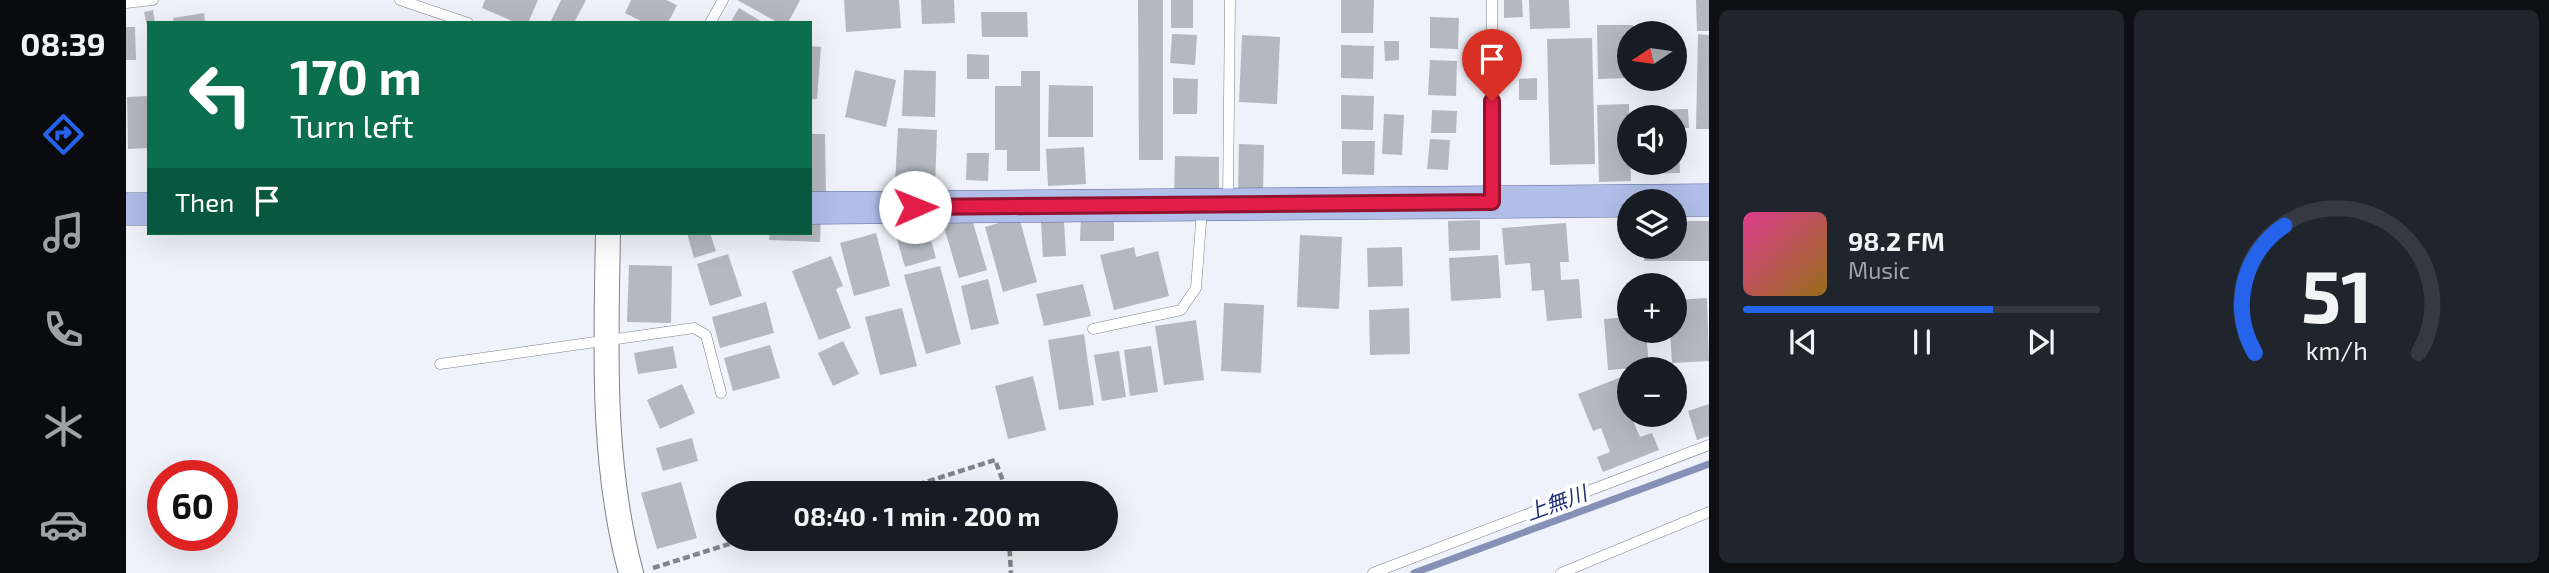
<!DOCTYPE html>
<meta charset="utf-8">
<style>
:root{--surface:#171b24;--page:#20242c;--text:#f1f3f6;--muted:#9ea1a6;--line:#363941;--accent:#2563eb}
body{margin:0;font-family:"Exo 2","Noto Sans JP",sans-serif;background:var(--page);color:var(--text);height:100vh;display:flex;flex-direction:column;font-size:26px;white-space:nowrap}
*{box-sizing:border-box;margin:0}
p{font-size:23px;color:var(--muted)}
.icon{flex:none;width:38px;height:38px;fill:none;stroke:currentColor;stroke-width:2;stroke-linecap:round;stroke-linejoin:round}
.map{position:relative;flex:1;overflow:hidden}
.side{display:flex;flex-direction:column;gap:10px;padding:10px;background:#0d0f14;width:840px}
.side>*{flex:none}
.banner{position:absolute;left:21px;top:21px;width:665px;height:214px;border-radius:0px;box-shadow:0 7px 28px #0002;background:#0b6e4f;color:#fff;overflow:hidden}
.needle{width:46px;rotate:257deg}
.tools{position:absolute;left:1491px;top:21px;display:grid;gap:14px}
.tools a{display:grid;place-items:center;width:70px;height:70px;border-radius:50%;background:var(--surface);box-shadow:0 7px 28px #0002;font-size:35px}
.speed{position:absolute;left:21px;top:460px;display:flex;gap:14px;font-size:35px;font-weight:700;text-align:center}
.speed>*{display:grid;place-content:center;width:91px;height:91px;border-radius:50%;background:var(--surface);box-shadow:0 7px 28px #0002;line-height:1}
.speed .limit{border:10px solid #d22;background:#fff;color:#111}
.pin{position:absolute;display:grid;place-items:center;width:60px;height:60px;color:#fff;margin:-72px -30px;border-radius:50% 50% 50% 0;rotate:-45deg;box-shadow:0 0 7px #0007}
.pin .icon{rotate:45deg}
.me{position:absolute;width:77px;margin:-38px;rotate:89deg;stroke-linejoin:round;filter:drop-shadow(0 0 5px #0008)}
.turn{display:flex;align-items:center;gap:24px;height:147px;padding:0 28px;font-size:32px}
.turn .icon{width:91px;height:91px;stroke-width:2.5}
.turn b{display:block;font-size:49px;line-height:60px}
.then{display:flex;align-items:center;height:66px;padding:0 28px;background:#0003;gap:14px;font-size:26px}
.side .card{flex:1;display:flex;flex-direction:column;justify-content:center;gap:10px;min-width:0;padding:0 24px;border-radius:10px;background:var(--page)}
.side .dial{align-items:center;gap:0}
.dial svg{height:182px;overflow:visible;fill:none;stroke:var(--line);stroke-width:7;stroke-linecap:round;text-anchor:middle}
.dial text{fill:var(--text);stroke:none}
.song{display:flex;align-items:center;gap:21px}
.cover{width:84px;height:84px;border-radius:10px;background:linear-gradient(135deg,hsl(330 70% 55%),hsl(40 70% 35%))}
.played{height:7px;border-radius:4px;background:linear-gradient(90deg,var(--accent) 70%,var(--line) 70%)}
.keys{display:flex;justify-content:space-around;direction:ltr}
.side .tiles{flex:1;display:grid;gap:10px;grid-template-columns:repeat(2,1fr)}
.trip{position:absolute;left:590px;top:481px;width:402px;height:70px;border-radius:35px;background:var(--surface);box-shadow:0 7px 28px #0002;font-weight:700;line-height:70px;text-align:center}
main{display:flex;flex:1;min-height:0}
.tab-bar{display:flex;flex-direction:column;width:126px;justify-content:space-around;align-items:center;background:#090b0e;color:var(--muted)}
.tab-bar .icon{width:49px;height:49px}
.tab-bar .active{color:var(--accent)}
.tab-bar b{font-size:32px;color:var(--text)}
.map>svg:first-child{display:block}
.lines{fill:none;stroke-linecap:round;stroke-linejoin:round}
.stream{stroke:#8591b6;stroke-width:7}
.building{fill:#b5b8c0}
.service-casing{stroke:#7f8189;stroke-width:11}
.tertiary-casing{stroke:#7f8189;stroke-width:26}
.primary-casing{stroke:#5b6a99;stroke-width:33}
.path{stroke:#83858a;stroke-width:4.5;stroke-dasharray:7 3.5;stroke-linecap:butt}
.service{stroke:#fff;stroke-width:10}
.tertiary{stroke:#fff;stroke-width:24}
.primary{stroke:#b0bee8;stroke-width:32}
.route-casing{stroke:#92132f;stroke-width:18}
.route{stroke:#e11d48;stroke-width:12}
.labels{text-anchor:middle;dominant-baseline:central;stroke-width:7;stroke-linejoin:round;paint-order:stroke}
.water-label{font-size:21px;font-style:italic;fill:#212f77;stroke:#fff}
</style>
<main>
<nav class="tab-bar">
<b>08:39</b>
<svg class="icon active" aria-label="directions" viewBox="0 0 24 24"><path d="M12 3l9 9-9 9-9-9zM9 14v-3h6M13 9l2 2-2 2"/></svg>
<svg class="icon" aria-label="music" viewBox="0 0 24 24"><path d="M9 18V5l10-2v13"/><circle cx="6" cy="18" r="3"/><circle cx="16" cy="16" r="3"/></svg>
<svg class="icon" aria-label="phone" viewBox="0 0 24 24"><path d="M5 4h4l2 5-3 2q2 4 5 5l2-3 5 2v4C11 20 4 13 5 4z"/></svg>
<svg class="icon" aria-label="climate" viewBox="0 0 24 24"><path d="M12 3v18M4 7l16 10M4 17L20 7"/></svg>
<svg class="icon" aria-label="car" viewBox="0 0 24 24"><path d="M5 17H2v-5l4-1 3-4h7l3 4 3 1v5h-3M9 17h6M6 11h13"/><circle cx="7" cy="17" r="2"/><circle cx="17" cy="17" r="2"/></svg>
</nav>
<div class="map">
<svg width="1583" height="573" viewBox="0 0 1583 573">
<rect width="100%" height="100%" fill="#eff2fa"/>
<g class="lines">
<path class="stream" d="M1288,573l295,-109"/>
</g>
<path class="building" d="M359,0h53l-10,23h-11l-35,-15z
M435,0h25l-12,23h-24z
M505,0h35l11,5 -9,18h-23l-20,-10z
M611,0h63l-12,23h-9z
M718,0h55l2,28 -55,4z
M795,0h33l1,23 -33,1z
M1012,0h25v160h-24z
M1045,0h22v28h-22z
M1215,0h33l-1,33h-32z
M1378,0h18l1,17 -19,1z
M1403,0h40l1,28 -40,1z
M1570,0h13v31h-12z
M613,8l25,15h-34z
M27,10l2,13h-6l-1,8 -4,-19z
M855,12h46l1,25h-46z
M78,13l1,10h-31l-1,-5z
M1304,17l29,1 -1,31 -28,-1z
M1471,25h36v8h-4v45l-31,1z
M0,27h9l1,33h-10z
M1046,34l25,1 -2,30 -25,-2z
M1572,34l11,1v94h-13z
M1116,35l38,2 -3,67 -38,-2z
M1466,38l3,126 -45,1 -3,-126z
M1258,41h15v19l-14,1z
M1215,45l33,1 -1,33 -32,-1z
M684,46l11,1 -4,52h-7z
M841,54l22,1v24h-22z
M1304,60l27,1 -1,35 -28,-1z
M729,70l41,10 -10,47 -41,-10z
M778,70l32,1 -1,46 -33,-1z
M895,71h19v100h-33v-21h-12v-64h26z
M1047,78l25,1 -1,35h-24z
M1411,78v22h-18v-21z
M923,85l44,1v51h-45z
M1215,95l33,1 -1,34 -32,-1z
M23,96v52l-21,1 -1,-52z
M1503,104l2,77 -32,1 -2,-77z
M1562,109l1,19h-14v-11h-26v-7z
M1306,110l25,1 -1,22h-25z
M1258,114l20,1 -2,40 -20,-1z
M772,128l39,2 -2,56 -40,-2z
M684,134h15l1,61h-16z
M1549,134h4l1,39 -32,1v-11h27z
M1304,139l20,1 -2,30 -21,-1z
M1216,141h33l-1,34 -32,-1z
M1113,144l25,1 -1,47 -25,-1z
M958,147l2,37 -38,2 -2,-37z
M841,153h22l-1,28 -22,-1z
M1049,156l44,1v42l-45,-1z
M955,215l33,1v25h-34z
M684,216h11l-1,26 -51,-2 1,-7h40z
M845,216l16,54 -28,8 -16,-54z
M893,217l18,65 -34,10 -18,-65z
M799,219l11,39 -31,9 -11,-39z
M1354,220v30l-31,1 -1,-30z
M938,221l2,35 -23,1 -2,-35z
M1549,221h34v40h-65v-14h31z
M1440,223l3,39h-9l1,18 18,-1 3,39 -35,3 -3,-31 -12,1 -2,-28 -25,2 -3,-37z
M561,233h23l6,18 -22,7z
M750,233l14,53 -36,10 -14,-53z
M1174,235l42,2 -3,72 -42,-2z
M1008,247l2,10 22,-6 11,45 -55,14 -14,-55z
M1276,247l1,39 -35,1 -1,-39z
M602,254l14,42 -32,10 -13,-42z
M1372,255l3,43 -50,3 -2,-43z
M705,256l12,30 -7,3 15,39 -32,12 -27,-69z
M503,265l43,1 -1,57 -44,-1z
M814,266l21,78 -35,10 -22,-79z
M862,279l11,45 -28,6 -10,-44z
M957,284l8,32 -47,10 -8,-32z
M1581,298l2,63 -37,2 -2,-32h5v-31z
M640,302l8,31 -54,15 -8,-31z
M1098,303l40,2 -3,68 -40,-2z
M776,308l15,58 -37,9 -15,-58z
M1283,308l1,46 -40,1 -1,-45z
M1503,317v14h17l3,36 -41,3 -4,-51z
M1070,320l8,60 -40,5 -9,-59z
M958,334l10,71 -35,5 -11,-70z
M717,341l16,33 -26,12 -15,-33z
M644,345l10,33 -47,13 -9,-33z
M547,346l4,22 -39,6 -4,-21z
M1025,346l7,46 -28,4 -6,-46z
M993,351l7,46 -24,4 -8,-46z
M1503,374v41h12l-9,3 8,19 12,-4 7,17 -56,22 -6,-15 13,-5 -9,-24 -8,3 -15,-37z
M907,376l13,54 -38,9 -13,-53z
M556,384l13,29 -35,16 -13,-29z
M1583,404v32l-12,4 -9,-29z
M566,438l6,23 -35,10 -7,-23z
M555,482l16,56 -40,11 -16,-56z"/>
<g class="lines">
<g class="service-casing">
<path id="service" d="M274,0l68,23
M0,3l27,-3
M584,23l13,-23
M1366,198v-198
M1102,200l2,-200
M967,329l88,-19 15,-22 6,-78
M314,364l254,-36 12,7 15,58
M1247,573l336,-128
M1435,573l148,-61"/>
</g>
<g class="tertiary-casing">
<path id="tertiary" d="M482,233c-2,114 -7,229 23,340"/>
</g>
<g class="primary-casing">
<path id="primary" d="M684,208l899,-8
M0,209h23"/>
</g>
<path class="path" d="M762,494l107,-34 13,34
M883,539l2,34
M527,568l92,-29"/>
<use href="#service" class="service"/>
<use href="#tertiary" class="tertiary"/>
<use href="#primary" class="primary"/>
</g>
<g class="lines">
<g class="route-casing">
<path id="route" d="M789,207l577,-5v-101"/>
</g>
<use href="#route" class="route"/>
</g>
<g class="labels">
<g class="water-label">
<text transform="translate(1430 502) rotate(-20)">上無川</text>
</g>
</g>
</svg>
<div class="tools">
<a><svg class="needle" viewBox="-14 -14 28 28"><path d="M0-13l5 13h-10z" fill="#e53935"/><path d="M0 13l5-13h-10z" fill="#9ea1a6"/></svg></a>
<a><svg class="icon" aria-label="sound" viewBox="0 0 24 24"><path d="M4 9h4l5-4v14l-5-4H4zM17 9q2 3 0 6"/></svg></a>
<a><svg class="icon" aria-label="layers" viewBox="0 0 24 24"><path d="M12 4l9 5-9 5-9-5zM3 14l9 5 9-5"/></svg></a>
<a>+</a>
<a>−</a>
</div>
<div class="speed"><div class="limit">60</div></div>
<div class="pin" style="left:1366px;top:101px;background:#d93025"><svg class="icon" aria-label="arrive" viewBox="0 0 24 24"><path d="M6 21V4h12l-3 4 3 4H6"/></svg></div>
<svg class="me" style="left:789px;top:207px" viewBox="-20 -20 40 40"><circle r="19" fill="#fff"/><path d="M0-13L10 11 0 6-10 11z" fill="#e11d48"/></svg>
<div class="trip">08:40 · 1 min · 200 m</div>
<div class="banner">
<div class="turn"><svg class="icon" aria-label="left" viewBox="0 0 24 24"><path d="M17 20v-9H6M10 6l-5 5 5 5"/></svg><div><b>170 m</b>Turn left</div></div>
<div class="then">Then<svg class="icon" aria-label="arrive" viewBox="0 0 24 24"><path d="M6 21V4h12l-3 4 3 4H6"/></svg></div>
</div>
</div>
<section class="side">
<div class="tiles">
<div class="card">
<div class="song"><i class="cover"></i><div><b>98.2 FM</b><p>Music</p></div></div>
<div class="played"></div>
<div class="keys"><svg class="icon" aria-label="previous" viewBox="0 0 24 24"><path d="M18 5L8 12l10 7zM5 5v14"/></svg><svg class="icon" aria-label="pause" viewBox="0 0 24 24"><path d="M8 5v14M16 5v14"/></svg><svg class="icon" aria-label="next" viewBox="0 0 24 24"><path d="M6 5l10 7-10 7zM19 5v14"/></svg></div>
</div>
<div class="card dial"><svg viewBox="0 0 100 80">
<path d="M14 69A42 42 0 1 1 86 69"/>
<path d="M14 69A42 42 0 0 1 27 13" stroke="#2563eb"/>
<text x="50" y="56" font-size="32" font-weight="700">51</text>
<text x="50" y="72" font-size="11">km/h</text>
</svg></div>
</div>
</section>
</main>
